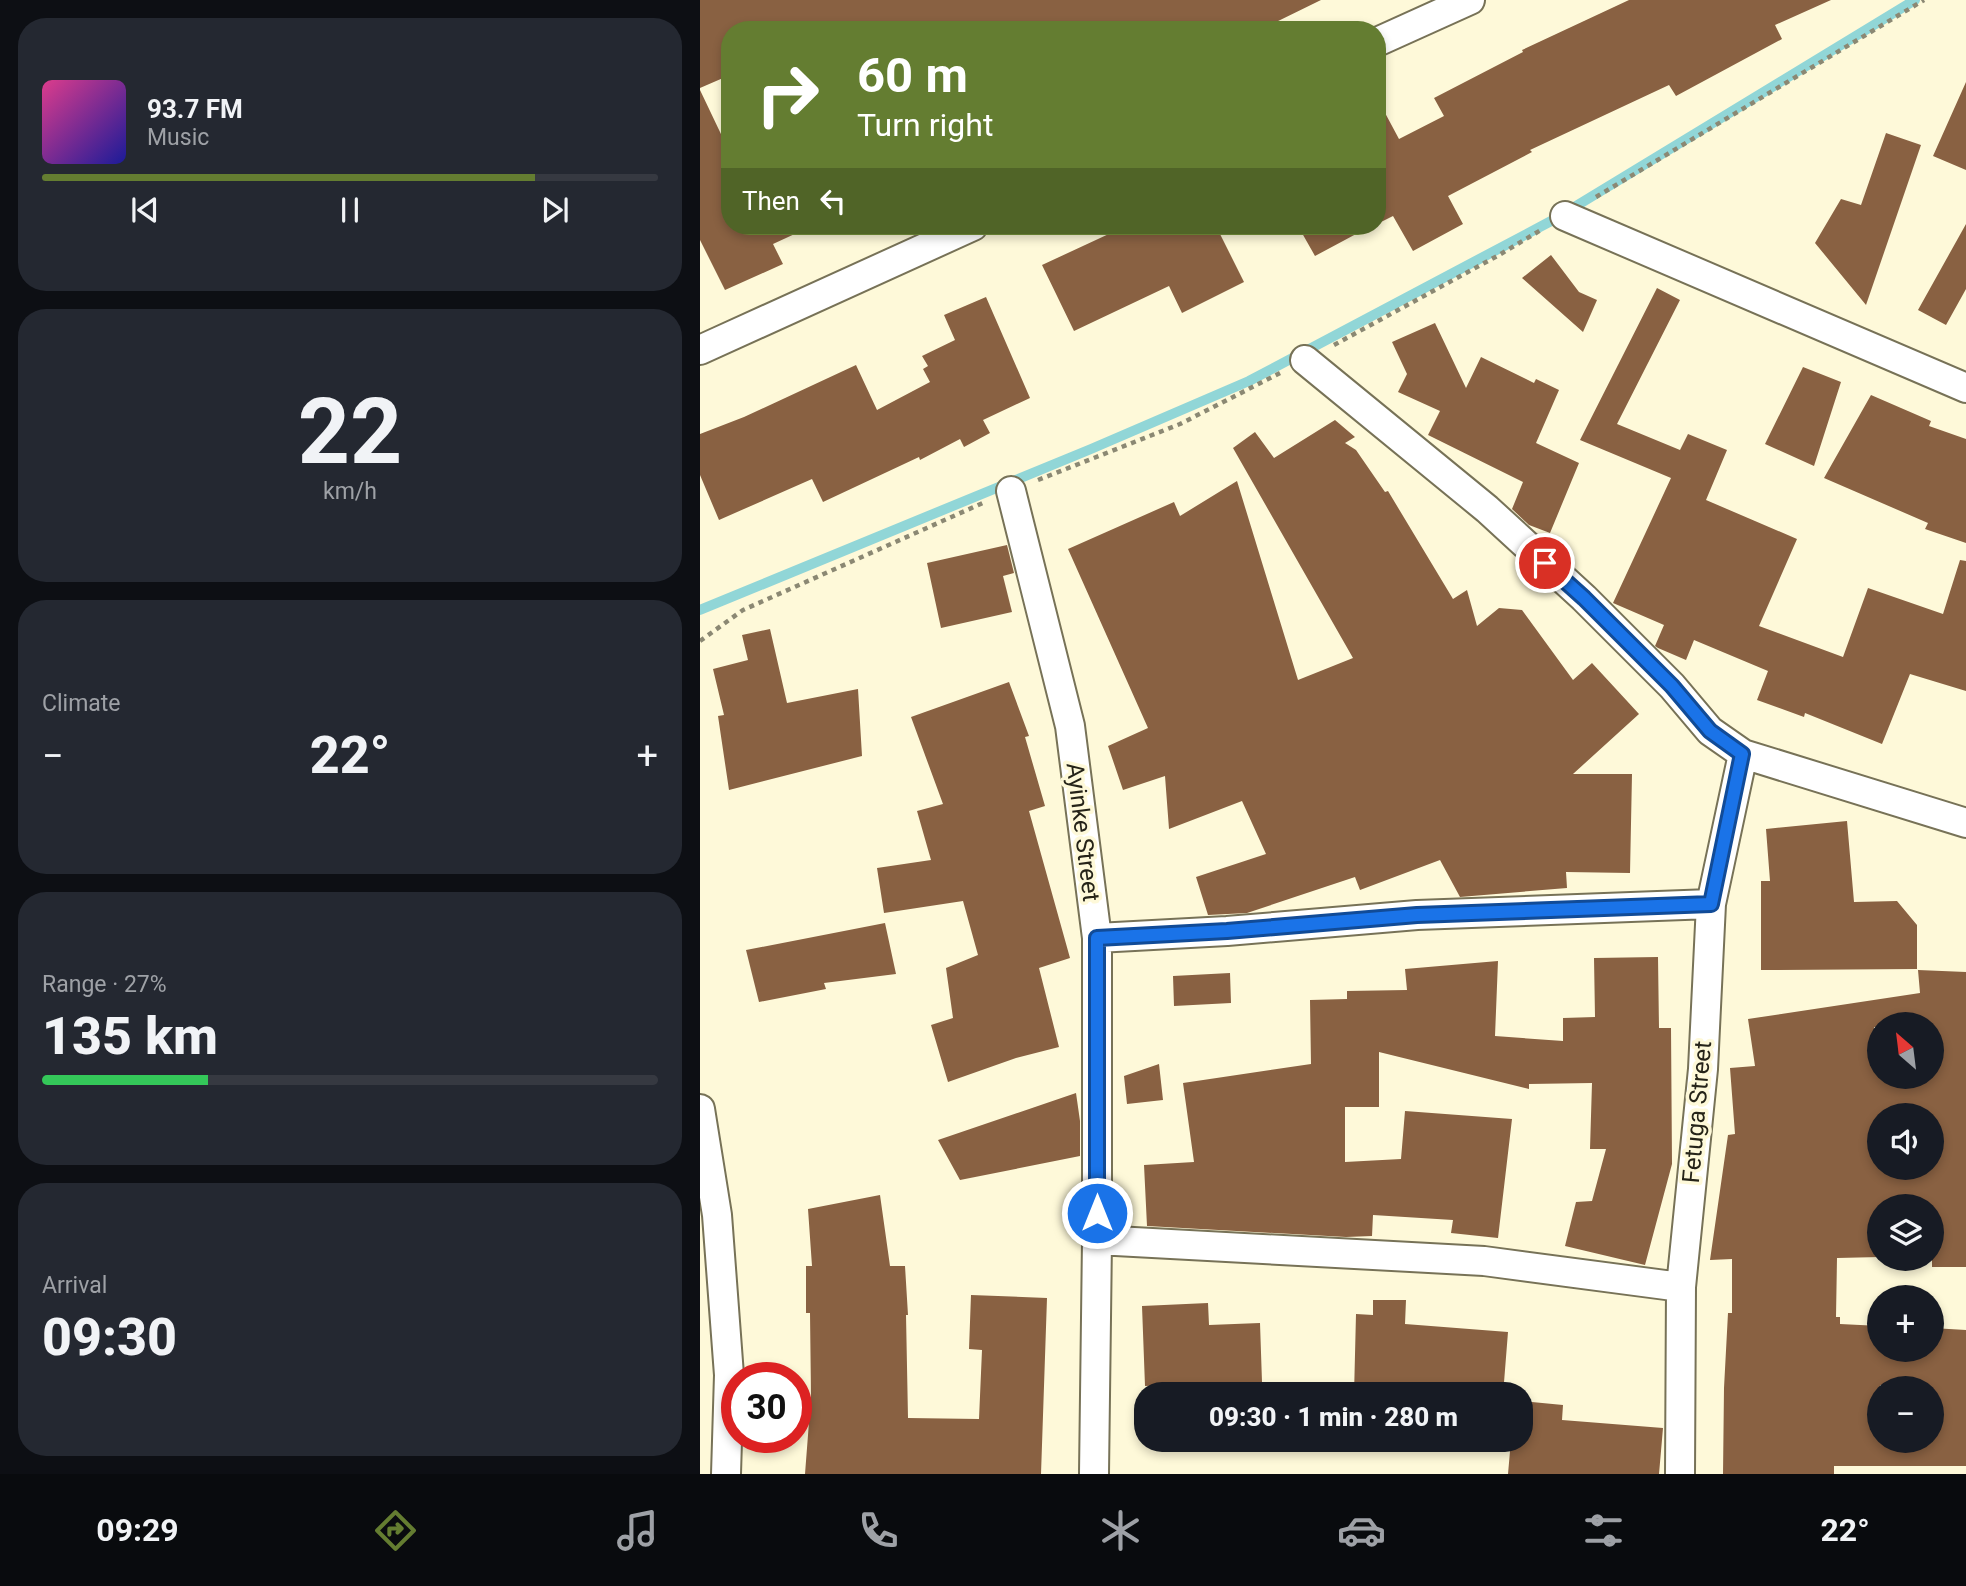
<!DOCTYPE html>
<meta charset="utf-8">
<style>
:root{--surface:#171b24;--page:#242831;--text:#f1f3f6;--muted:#9ea1a6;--line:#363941;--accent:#647d31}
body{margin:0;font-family:Roboto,sans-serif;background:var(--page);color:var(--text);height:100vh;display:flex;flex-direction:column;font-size:26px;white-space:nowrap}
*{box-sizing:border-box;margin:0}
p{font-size:23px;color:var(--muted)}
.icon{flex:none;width:38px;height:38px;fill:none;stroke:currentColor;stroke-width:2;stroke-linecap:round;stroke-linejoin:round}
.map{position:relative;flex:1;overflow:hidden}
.side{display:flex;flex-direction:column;gap:18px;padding:18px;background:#0d0f14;width:700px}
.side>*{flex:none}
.hud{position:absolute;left:21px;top:21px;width:665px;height:214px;border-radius:28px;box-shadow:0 4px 10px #0003;background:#647d31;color:#fff;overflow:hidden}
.needle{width:46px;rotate:332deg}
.controls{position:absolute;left:1167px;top:1012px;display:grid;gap:14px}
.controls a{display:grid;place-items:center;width:77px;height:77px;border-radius:50%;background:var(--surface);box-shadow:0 4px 10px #0003;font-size:35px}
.speed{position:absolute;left:21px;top:1362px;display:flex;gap:14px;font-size:35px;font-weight:700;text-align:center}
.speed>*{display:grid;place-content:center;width:91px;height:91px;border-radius:50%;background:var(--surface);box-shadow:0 4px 10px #0003;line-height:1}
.speed .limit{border:10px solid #d22;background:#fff;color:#111}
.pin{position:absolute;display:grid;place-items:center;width:60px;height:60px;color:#fff;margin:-30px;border:4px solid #fff;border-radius:50%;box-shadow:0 2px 7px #0007}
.me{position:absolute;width:77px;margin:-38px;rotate:0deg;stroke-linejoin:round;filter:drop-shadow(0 0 5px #0008)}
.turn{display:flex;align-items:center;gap:24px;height:147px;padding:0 21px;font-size:32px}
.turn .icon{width:91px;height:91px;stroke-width:2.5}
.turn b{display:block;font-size:49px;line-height:60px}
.then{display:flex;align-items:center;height:66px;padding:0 21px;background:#0003;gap:14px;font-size:26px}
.big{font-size:52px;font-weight:800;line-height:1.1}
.side .card{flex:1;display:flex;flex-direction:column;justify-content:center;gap:10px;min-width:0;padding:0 24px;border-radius:28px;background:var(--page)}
.side .dial{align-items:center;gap:0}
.dial b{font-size:91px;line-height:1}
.song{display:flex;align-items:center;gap:21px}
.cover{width:84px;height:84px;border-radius:10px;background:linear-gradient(135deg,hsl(330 70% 55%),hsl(240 70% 35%))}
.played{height:7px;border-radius:4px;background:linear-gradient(90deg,var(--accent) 80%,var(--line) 80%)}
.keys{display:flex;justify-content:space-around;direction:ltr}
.heat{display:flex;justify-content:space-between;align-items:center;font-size:38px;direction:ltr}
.charge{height:10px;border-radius:5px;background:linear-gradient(90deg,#34c759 27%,var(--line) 0)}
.trip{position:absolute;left:434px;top:1382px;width:399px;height:70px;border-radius:28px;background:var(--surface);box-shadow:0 4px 10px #0003;font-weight:800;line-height:70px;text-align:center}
.tabs{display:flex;height:112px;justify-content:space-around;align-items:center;background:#090b0e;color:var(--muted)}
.tabs .icon{width:49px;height:49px}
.tabs .selected{color:var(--accent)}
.tabs b{font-size:32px;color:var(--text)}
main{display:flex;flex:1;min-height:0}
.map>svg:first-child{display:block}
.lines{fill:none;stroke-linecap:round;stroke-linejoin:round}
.stream{stroke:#91d6d7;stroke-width:10}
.building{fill:#896142;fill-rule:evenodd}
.street-casing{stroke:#777257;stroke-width:32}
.path{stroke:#8b8873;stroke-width:4.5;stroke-dasharray:5 5;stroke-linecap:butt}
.street{stroke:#fff;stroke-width:28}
.route-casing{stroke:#114b97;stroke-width:18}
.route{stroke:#1a73e8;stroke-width:12}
.labels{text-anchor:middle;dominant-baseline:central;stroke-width:7;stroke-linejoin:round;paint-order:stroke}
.street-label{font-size:24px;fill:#252318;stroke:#fef9d9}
</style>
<main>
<section class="side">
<div class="card">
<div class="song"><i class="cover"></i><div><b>93.7 FM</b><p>Music</p></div></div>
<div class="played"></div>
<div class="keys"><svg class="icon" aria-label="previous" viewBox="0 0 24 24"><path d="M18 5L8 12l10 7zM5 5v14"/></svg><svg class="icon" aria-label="pause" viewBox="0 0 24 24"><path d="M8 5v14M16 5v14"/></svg><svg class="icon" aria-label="next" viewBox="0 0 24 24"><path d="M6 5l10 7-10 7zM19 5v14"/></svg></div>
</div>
<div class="card dial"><b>22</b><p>km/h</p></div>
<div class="card"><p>Climate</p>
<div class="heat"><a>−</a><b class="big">22°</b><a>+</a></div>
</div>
<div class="card"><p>Range · 27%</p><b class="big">135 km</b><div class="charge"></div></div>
<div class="card"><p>Arrival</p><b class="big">09:30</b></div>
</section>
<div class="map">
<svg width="1266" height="1474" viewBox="0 0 1266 1474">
<rect width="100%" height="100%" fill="#fef9d9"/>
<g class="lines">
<path class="stream" d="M0,610l391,-161 158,-68 304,-161 362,-220"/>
</g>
<path class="building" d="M0,0h621l-61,30h-530v45l-30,13z
M929,0h202l-56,25 7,14 -106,57 -7,-11 -139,65 2,2 -84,44 15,28 -50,27 -20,-35 -16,8v-126l22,41 45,-23 -10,-18 89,-46 -1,-2z
M1266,82v88l-33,-14z
M0,90l30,63v73h82l-39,18 10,20 -58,26 -25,-50z
M1186,133l35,12 -55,160 -51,-62 26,-44 20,6z
M1266,224v65l-20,36 -28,-15z
M426,226h90l28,56 -62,31 -13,-27 -95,45 -32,-66z
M598,226h73l-56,30z
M851,255l28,37 18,8 -14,32 -61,-54z
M957,288l23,12 -63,124 63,26 8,-16 39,16 -21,50 91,39 -38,87 84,31 25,-69 75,26 17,-54 6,1v130l-56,-17 -28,70 -77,-31 -1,4 -47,-17 11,-29 -74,-31 -8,20 -28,-12 -3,-2 9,-21 -51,-22 58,-125 -91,-38z
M286,297l44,101 -47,22 7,13 -26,14 -4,-8 -40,21 -1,-3 -96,45 -11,-23 -93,41 -19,-45v-41l44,-17 112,-52 21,45 53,-28 -7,-13 5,-3 -6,-10 33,-16 -11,-25z
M735,323l31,65 15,-31 53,26 2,-4 23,11 -23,53 43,20 -29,70 -21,-8 -17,-16 11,-27 -95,-47 12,-24 -42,-19 9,-18 -15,-32z
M1103,367l38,15 -27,84 -49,-22z
M1171,395l60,26 -2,5 37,13v104l-41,-14 3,-6 -104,-45z
M635,420l20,17 -10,6 11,7 29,42 3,-1 65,108 14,-9 10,36 22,-18 23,2 51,70 19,-17 47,51 -66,60h59l-2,99 -64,-1 1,16 -107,9 -20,-37 -80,30 -5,-13 -108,36 -39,2 -12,-38 70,-23 -24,-53 -73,28 -4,-53 -42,14 -15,-44 40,-18 -80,-179 106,-47 6,14 57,-35 61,199 55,-22 -120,-210 22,-16 19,26z
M307,545l7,28 -11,3 9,36 -71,16 -14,-65z
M70,629l17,74 71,-14 4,67 -133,34 -11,-74 6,-1 -11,-46 35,-9 -6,-25z
M309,682l20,54 -4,1 20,69 -16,5 41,147 -31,10 20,79 -43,11 -68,24 -17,-57 22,-7 -7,-50 32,-13 -15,-54 -79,12 -7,-45 54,-8 -14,-49 26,-7 -32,-87z
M1147,821l7,81 43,-1 20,24v44l-156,1v-89h9l-4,-52z
M185,923l11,51 -72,9 2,6 -67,13 -13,-52z
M958,957l1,71h12l1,136 -27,101 -80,-19 11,-44 16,-1 14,-52h-16l2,-66 -63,1v5l-150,-37v55h-34v55l56,-3 4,-48 107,8 -14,119 -47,-5 2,-13 -80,-5 -1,21 -26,1 -199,-11 -3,-61 50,-3 -11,-79 128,-19 -1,-64 37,-1v-8l60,-1 -2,-21 93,-8 -3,75 68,5v-23l32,-1 -1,-59z
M1218,970l48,2v295h-34v-61h-52v51l-43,1 -1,59h4v7l40,2v23h52v-21l34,2v136h-132v8h-111l1,-86 4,-75h4v-54l-22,1 18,-125 7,-1 -5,-66 25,-2 -7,-47 172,-26zM1180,1024h52v52h-55l-3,-49h6zM1180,1115h52v52h-52zM1180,1385l52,3v52h-52z
M530,973l1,30 -57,3 -1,-30z
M459,1064l4,36 -36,4 -3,-28z
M376,1093l4,28v35l-120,24 -22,-40z
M180,1195l10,71h15l3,49h-2l2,103 71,1 3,-69 -13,-1 2,-54 76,3 -6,176h-236l6,-78 -1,-83h-4v-47h6l-4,-57z
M673,1300h33l-1,24 103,8 -5,63h-149l2,-81 17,1z
M508,1303l1,22 51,-2 2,59 -117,4 -3,-80z
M821,1401l42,4 -1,15 101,8 -4,46h-151l3,-34h10z"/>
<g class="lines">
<g class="street-casing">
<path id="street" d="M677,42l93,-42
M865,216l401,172
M0,350l273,-124
M605,360l182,149 97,89 88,88 38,45 33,23 223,69
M311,491l59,235 27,212v302l-3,234
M397,938l130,-7 190,-16 294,-11
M0,1109l17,106 12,160 -3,99
M397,1240l387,21 197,26
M980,1474l1,-187 22,-218 8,-165 32,-150"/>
</g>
<path class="path" d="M896,197l328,-197
M634,345l165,-90 42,-25
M338,480l142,-56 100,-51
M0,641l43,-31 242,-108"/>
<use href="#street" class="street"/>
</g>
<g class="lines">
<g class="route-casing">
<path id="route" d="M397,1213v-275l130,-7 190,-16 294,-11 31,-150 -32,-23 -38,-45 -88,-88 -39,-35"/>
</g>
<use href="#route" class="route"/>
</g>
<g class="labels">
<g class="street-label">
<text transform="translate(383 832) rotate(83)">Ayinke Street</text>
<text transform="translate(997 1112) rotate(-85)">Fetuga Street</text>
</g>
</g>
</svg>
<div class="controls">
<a><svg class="needle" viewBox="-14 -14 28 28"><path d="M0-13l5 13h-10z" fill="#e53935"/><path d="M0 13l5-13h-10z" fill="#9ea1a6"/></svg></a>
<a><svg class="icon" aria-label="sound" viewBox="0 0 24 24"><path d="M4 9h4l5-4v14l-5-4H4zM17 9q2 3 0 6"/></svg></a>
<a><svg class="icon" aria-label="layers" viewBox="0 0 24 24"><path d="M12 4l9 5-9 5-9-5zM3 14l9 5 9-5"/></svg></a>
<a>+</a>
<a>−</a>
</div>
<div class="speed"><div class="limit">30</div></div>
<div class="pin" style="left:845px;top:563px;background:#d93025"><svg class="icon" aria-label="arrive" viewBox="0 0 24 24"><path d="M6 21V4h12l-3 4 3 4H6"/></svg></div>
<svg class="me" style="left:397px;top:1213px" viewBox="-20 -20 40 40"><circle r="17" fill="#1a73e8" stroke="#fff" stroke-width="3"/><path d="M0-11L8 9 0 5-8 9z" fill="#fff"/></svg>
<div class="trip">09:30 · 1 min · 280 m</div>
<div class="hud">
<div class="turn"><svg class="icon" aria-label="right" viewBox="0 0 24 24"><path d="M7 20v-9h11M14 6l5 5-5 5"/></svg><div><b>60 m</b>Turn right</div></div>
<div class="then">Then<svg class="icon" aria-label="left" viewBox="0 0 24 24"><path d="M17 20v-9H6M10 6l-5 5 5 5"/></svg></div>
</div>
</div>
</main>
<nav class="tabs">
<b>09:29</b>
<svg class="icon selected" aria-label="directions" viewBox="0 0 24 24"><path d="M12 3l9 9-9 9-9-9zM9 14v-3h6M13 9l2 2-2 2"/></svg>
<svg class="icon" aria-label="music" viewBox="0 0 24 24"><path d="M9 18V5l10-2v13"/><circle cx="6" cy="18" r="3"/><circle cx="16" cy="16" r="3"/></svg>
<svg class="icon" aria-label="phone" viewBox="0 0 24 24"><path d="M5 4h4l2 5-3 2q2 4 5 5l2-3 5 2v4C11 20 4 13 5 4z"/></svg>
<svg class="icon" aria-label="climate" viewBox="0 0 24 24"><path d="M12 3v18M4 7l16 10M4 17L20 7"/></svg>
<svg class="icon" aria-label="car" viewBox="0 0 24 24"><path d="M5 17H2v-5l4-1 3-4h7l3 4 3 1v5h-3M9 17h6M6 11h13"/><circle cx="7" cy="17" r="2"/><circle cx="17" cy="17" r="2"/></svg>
<svg class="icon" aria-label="filters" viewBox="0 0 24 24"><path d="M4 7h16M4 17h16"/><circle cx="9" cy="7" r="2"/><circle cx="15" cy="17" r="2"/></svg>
<b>22°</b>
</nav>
